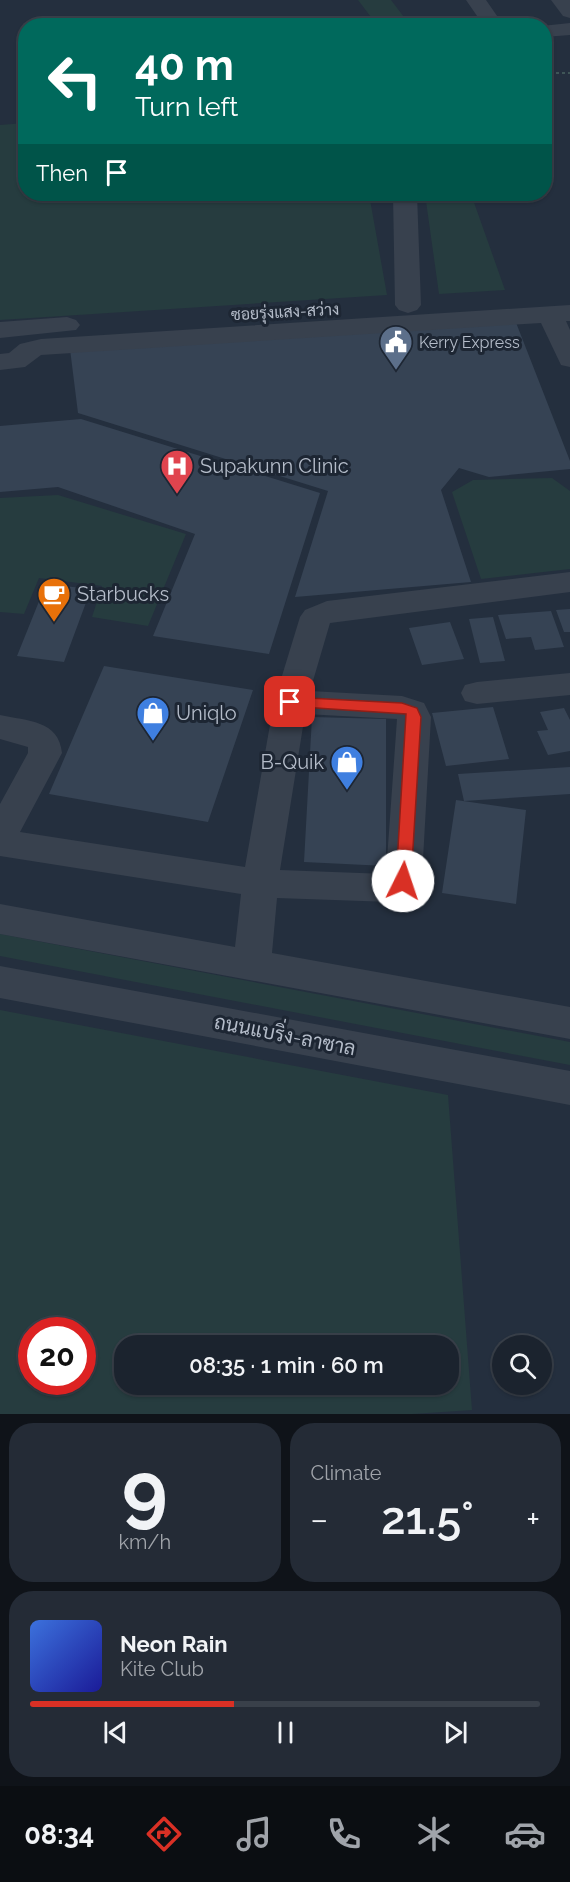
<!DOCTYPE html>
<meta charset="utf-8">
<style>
:root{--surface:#1b232e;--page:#242b36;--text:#f1f3f6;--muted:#a0a4aa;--line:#39404a;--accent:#d93025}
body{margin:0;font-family:Raleway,Sarabun,sans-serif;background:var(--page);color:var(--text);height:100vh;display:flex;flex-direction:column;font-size:22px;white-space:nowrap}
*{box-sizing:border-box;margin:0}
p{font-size:20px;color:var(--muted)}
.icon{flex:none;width:33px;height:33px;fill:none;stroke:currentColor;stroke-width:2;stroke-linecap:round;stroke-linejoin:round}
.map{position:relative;height:1414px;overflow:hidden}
.drawer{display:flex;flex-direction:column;gap:9px;padding:9px;background:#0f1319;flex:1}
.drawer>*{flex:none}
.top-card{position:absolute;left:18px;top:18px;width:534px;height:183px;border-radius:24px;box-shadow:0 2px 4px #0004,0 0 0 2px var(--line);background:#00695c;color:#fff;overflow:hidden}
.buttons{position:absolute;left:492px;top:1335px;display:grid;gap:12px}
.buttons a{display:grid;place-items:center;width:60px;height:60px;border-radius:50%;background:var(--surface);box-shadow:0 2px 4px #0004,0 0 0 2px var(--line);font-size:30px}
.speed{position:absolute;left:18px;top:1317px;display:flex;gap:12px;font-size:30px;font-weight:700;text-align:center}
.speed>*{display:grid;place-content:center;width:78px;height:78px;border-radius:50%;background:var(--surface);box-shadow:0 2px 4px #0004,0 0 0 2px var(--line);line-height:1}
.speed .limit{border:9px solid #d22;background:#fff;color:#111}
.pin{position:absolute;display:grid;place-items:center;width:51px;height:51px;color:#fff;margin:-26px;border-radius:12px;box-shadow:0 3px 9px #0006}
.me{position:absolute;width:66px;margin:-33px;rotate:4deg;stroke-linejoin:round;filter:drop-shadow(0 0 4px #0008)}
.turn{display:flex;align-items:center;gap:21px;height:126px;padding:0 18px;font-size:27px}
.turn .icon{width:78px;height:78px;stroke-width:2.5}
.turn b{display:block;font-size:42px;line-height:51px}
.then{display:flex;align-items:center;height:57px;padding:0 18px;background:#0003;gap:12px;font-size:22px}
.big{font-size:45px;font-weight:600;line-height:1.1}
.drawer .widget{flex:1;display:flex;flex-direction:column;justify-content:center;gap:9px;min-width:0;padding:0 21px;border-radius:24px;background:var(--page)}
.drawer .dial{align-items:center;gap:0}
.dial b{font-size:78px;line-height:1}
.song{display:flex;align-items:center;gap:18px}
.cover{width:72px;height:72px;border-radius:9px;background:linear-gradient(135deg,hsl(220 70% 55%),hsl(240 70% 35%))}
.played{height:6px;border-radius:3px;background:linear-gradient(90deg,var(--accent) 40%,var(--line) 40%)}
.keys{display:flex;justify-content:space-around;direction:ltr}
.heat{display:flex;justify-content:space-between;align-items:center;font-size:33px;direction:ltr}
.drawer .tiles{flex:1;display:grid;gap:9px;grid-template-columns:1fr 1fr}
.widget:last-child{grid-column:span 2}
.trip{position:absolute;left:114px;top:1335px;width:345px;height:60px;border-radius:24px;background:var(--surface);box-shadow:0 2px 4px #0004,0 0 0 2px var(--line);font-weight:600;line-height:60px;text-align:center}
.tab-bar{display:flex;height:96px;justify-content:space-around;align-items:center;background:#0b0e12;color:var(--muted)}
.tab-bar .icon{width:42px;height:42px}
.tab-bar .on{color:var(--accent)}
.tab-bar b{font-size:27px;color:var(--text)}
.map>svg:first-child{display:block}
.green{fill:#263c3f;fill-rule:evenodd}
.building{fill:#364354}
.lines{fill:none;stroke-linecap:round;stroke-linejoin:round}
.path{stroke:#3f5557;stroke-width:2;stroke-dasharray:3 3;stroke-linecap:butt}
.minor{fill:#38414e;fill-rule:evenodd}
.route{fill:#d93025;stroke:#8d1f18;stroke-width:1.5}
.labels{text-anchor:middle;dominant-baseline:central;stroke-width:6;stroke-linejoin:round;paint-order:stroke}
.far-street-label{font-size:16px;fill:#b4bcc9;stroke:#1d2633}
.far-poi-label{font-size:16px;fill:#b4bcc9;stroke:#1d2633;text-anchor:start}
.poi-label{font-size:20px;fill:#b4bcc9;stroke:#1d2633;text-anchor:start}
.street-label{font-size:20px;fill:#b4bcc9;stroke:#1d2633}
</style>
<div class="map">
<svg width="570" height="1414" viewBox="0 0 570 1414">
<rect width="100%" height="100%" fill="#242f3e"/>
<path class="green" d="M358,0h33l19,25h-33z
M25,123l1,71h343l18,101 -387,25v-195z
M425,194h46l34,96 -66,4z
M552,478l18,13v78l-89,10 -29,-87 21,-12z
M58,495l128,39 -38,92 -56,-9 10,-31 -63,-8 -15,36 -24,-2v-114z
M0,934l570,108v23l-570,-109z
M0,1010l448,85 24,315 -60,4h-412zM32,1330h50v52h-50zM124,1346h324v38h-324z"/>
<path class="building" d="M515,320l55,141v8l-81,8 -30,-9 -18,22 30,92 -176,15 33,-106 -250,-78 -8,-64z
M81,419l239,74 -51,161 -116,-18 42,-102 -137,-47 -58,5v-66z
M46,584l45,5 -27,73 -47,-6z
M570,609v23h-6l-8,-22z
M551,611l13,36 -29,3 -4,-13 -25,2 -8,-24z
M493,617l12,44 -25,2 -11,-44z
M450,622l14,37 -42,6 -13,-37z
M104,666l149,24 -45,132 -159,-28z
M493,707l16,52 -63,7 -14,-53z
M564,708l6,12v31l-22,4 -11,-24 11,-1 -8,-18z
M312,717l74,2v147l-82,-4z
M570,767v27l-106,7 -6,-27z
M456,800l70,10 -10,94 -74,-11z"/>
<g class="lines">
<path class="path" d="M544,73h26"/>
<path class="minor" d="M466,0h20l18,26h-20z
M551,0h19v18l-7,-2z
M570,23v12l-26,2v-11h-2z
M393,194h24l4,111 -4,5 -9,3 -9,-3 -4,-5z
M570,305v16h-4l4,9v37l-9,-2 -20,-42 -500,32 -16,12 -25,3v-16l9,-1 11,-9 21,-5z
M67,317l9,3 4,5 -4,5 -76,8v-16z
M570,572v20l-240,31 -20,68 92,5 22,7 7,14 -9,160 -10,19 -21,6 -114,-4 -5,55 298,54v32l-570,-105v-30l235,43 6,-53 -241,-38v-52l28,-51v-6l-28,-8v-24c27,6 59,5 62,38l-42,79 225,35 29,-165 26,-85 5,-7 22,-9zM305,714l92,5 -11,155 -106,-4z
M570,673v22l-93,9 -12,-3 -4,-8 4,-8 12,-3z
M0,966l570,105v34l-570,-107z"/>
</g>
<path class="route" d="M290,697l112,6 15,5 4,9 -10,164 -2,5h-11l-2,-5 10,-167 -120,-8 -2,-4z"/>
<defs>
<g id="civic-pin" transform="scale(1.725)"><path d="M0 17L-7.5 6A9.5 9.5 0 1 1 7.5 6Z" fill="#5c6f8a" stroke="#1d2633"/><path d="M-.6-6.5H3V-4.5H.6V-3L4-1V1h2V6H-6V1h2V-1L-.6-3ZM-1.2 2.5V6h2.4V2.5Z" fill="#fff"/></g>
<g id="hospital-pin" transform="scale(1.725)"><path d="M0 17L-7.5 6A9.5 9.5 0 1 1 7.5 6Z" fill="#e0444e" stroke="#1d2633"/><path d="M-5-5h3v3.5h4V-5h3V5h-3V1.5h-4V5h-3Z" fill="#fff"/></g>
<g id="cafe-pin" transform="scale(1.725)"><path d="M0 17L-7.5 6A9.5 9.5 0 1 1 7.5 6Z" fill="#e8710a" stroke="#1d2633"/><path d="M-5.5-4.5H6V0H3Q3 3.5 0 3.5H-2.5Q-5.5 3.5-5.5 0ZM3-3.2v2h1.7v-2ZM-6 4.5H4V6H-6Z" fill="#fff"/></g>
<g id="shop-pin" transform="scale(1.725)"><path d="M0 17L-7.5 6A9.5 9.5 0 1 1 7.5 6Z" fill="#3f7fe0" stroke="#1d2633"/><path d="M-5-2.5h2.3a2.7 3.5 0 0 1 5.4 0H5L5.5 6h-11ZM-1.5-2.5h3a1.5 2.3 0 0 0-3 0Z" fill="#fff"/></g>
</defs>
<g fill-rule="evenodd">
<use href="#civic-pin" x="396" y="342"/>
<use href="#hospital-pin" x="177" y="466"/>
<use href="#cafe-pin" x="54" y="594"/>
<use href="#shop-pin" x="153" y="713"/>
<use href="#shop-pin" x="347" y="762"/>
</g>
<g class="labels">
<g class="far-street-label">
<text transform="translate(285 312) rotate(-3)">ซอยรุ่งแสง-สว่าง</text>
</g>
<g class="far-poi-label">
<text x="419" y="342">Kerry Express</text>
</g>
<g class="poi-label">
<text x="200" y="466">Supakunn Clinic</text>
<text x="77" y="594">Starbucks</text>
<text x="176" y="713">Uniqlo</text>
<text x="324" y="762" text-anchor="end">B-Quik</text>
</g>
<g class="street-label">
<text transform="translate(285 1035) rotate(11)">ถนนแบริ่ง-ลาซาล</text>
</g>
</g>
</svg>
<div class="buttons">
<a><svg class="icon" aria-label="search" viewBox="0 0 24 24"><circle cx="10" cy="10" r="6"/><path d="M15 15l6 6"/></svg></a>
</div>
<div class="speed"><div class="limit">20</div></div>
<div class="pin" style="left:290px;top:702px;background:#d93025"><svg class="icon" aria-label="arrive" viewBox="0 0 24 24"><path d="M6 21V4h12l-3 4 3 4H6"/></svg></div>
<svg class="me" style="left:403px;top:881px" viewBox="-20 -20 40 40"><circle r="19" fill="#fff"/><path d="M0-13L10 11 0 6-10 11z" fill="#d93025"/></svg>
<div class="trip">08:35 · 1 min · 60 m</div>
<div class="top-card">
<div class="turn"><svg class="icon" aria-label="left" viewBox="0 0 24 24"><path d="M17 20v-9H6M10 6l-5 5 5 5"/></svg><div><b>40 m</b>Turn left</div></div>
<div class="then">Then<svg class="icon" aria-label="arrive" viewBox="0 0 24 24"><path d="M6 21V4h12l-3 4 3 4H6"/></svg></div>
</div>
</div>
<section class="drawer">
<div class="tiles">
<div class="widget dial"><b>9</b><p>km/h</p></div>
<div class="widget"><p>Climate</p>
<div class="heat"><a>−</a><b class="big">21.5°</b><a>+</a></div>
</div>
<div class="widget">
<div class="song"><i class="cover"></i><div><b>Neon Rain</b><p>Kite Club</p></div></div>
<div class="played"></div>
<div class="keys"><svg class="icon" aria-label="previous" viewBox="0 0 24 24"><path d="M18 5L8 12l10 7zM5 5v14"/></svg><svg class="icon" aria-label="pause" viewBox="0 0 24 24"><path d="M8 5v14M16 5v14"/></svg><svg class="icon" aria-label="next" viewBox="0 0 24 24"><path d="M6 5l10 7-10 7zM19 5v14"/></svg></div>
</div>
</div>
</section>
<nav class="tab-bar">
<b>08:34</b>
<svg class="icon on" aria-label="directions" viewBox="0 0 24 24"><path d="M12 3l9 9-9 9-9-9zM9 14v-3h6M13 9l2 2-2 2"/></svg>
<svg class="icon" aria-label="music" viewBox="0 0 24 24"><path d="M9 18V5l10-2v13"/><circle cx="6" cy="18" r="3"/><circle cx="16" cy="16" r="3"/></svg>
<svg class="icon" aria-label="phone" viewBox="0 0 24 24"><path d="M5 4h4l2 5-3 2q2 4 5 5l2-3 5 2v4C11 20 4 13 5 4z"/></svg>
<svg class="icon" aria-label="climate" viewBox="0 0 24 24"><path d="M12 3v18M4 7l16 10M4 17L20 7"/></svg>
<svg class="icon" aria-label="car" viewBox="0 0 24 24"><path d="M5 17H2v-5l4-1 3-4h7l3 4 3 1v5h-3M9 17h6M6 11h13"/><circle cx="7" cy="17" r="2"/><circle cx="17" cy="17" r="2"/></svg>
</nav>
